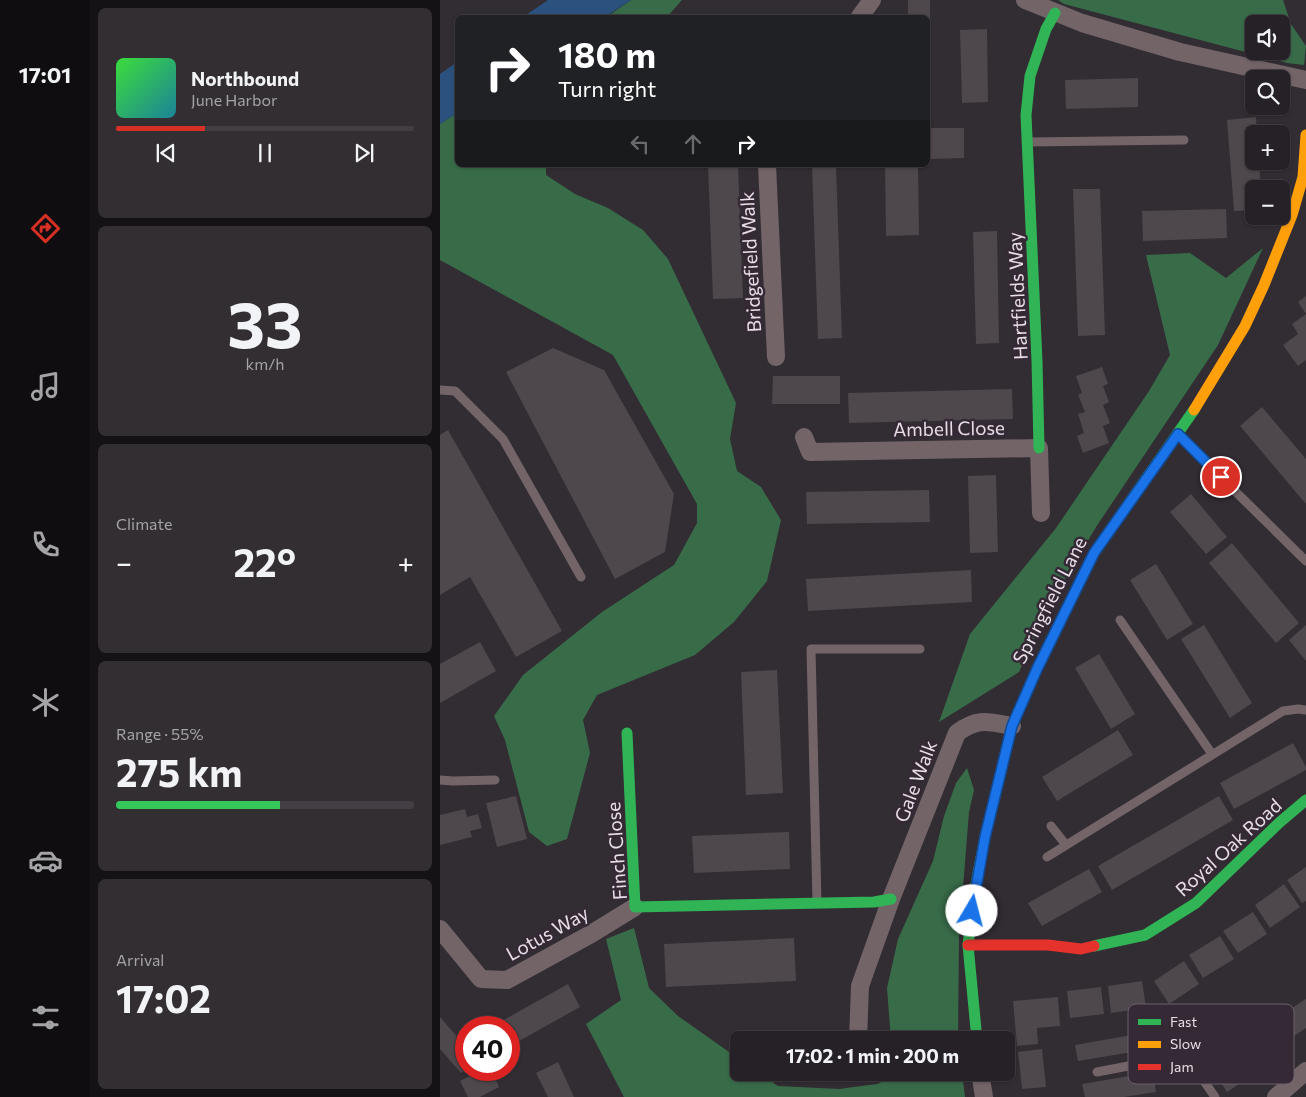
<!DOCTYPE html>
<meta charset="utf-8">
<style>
:root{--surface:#262126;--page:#322e32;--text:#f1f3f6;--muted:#a4a3a7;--line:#423e43;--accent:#d93025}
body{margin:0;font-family:Commissioner,sans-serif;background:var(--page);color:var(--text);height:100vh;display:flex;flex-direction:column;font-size:19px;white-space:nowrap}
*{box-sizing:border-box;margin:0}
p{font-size:16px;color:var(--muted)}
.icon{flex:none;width:28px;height:28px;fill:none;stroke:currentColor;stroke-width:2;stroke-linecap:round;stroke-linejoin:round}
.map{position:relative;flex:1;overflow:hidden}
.panel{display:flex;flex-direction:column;gap:8px;padding:8px;background:#151215;width:350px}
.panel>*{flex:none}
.hud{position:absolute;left:15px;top:15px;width:475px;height:152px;border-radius:8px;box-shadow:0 1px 4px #0004,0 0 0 1px var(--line);background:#202124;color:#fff;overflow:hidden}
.tools{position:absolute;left:805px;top:15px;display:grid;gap:10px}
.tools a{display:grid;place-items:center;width:45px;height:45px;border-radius:8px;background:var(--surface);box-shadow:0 1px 4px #0004,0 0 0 1px var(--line);font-size:25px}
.speed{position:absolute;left:15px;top:1016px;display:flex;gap:10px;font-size:25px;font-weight:700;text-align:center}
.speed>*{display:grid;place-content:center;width:65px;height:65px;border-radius:50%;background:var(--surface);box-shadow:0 1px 4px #0004,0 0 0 1px var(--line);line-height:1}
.speed .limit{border:8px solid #d22;background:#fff;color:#111}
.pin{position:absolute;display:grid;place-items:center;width:42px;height:42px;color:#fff;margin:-21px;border:2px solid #fff;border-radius:50%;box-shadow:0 1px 5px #0007}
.me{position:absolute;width:55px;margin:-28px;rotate:8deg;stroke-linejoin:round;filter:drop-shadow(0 0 4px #0008)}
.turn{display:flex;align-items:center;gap:18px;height:105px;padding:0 20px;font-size:22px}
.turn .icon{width:65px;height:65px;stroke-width:2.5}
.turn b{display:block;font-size:35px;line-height:42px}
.lanes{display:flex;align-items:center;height:48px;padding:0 20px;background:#0003;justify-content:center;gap:25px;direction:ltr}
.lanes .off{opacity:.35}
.big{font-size:38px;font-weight:700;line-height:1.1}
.panel .widget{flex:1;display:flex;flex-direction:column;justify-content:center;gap:8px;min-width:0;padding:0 18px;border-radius:8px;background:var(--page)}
.panel .dial{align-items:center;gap:0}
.dial b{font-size:65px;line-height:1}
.song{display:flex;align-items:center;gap:15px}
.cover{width:60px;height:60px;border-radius:8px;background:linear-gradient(135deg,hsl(120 70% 55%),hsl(190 70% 35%))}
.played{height:5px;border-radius:2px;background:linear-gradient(90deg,var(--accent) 30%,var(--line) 30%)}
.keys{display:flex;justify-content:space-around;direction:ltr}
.heat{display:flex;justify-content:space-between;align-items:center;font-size:28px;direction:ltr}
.charge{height:8px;border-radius:4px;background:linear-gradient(90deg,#34c759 55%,var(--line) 0)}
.trip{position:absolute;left:290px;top:1031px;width:285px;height:50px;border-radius:8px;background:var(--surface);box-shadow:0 1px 4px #0004,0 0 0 1px var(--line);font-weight:700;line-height:50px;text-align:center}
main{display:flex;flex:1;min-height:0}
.tabs{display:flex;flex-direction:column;width:90px;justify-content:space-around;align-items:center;background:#0f0d0f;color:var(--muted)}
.tabs .icon{width:35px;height:35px}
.tabs .active{color:var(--accent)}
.tabs b{font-size:22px;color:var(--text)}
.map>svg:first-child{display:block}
.forest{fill:#386c49;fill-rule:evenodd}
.water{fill:#2b527e}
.building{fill:#4e474c}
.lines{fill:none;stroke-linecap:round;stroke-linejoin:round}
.lane{stroke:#736468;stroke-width:9}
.street{stroke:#736468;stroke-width:18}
.fast{stroke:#30b455;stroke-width:11}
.slow{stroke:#ff9f0a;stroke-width:11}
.jam{stroke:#e5322d;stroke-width:11}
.route-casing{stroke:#114b97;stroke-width:12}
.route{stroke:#1a73e8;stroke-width:9}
.labels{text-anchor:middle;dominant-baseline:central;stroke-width:5;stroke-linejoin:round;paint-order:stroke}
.street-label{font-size:19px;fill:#e6dfe7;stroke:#352936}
.key{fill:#352936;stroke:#6a606b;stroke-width:1}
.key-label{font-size:14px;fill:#e6dfe7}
</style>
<main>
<nav class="tabs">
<b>17:01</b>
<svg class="icon active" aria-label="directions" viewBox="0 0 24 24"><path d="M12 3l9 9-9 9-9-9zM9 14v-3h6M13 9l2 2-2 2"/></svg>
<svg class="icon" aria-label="music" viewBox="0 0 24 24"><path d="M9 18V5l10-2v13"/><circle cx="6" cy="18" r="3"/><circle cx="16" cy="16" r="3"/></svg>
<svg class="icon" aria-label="phone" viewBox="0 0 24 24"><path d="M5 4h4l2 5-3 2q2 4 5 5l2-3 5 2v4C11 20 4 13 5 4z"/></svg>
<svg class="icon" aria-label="climate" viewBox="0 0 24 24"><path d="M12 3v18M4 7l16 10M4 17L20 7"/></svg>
<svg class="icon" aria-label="car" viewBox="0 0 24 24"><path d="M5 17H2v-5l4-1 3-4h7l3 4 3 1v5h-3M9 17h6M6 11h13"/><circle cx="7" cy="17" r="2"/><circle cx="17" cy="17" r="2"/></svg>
<svg class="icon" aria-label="filters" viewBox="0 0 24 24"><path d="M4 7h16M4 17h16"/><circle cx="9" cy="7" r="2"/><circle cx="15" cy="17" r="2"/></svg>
</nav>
<section class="panel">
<div class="widget">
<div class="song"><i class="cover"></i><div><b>Northbound</b><p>June Harbor</p></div></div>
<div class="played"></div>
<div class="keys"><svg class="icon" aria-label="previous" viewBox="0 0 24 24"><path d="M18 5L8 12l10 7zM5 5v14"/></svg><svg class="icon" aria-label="pause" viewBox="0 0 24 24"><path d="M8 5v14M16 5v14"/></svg><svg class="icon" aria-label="next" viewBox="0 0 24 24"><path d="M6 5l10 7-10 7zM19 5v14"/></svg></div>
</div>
<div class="widget dial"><b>33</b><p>km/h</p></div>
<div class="widget"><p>Climate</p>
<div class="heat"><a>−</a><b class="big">22°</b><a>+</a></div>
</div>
<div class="widget"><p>Range · 55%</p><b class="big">275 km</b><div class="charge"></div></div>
<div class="widget"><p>Arrival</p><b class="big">17:02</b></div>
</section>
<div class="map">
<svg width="866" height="1097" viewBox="0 0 866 1097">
<rect width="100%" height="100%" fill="#322c33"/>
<path class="forest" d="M191,0h51l-15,17 -62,1z
M618,0h225l8,24 15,22 -2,19 -17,-2 -223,-59zM814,24h27v27h-27z
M17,113l1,52h88v10l29,19 33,14 35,22 25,29 68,144 -6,36 7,32 24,16 20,33 -14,61 -33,41 -39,33 -98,40 -14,25 7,33 -23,86 -20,7 -18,-14 -24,-92 -11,-24 29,-41 79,-63 72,-47 23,-42v-19l-84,-149 -173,-95v-136z
M823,248l-45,97 -122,182 -45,76 -32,69 -80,50 31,-88 86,-106 93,-137 21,-36 -24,-100 44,-2 36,25z
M527,768l7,22 -5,22 -10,126 -1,102h-67l-4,-52 11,-49 35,-78 11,-45 12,-33z
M194,928l15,60 29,28 61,43v13l20,1 19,13 61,3 38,-5 14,-6v-5h71l3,24h-341l-38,-73 35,-24 -15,-61z"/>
<path class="water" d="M108,0h83l-26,17h-82z
M17,62v51l-17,11v-50z"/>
<path class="building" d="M468,0h22v19l-22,-1z
M361,14v4h-78v-3z
M547,29l1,73 -26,1 -2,-73z
M698,78v29l-72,2 -1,-29z
M816,117l1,17h-3v27h5l2,28h-7v21l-20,1 -7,-91z
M488,128h36v30l-36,1z
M268,165h30l5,133 -30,1z
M372,165h24l6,173 -24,1z
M445,165h33l1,70 -33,1z
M633,189h27l5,146 -27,1z
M786,209l1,29 -84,3 -1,-30z
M557,231l2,112 -23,1 -3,-112z
M866,296v18l-8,-12z
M866,314v46l-8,6 -15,-21 15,-11 -6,-10z
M113,348l51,22 70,124 -9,58 -50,27 -109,-207z
M662,367l6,17 -5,2 6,16 -6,3 7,18 -7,3 6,17 -26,10 -6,-17 7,-3 -6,-19 7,-2 -7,-17 4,-2 -6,-17z
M333,376h67v28h-68z
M572,389l1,30 -164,4 -1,-30z
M822,407l44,52v45l-66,-78z
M8,430l114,201 -46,26 -46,-80 -30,18v-160z
M556,475l2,77 -28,1 -2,-77z
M489,490l1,32 -123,2 -1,-32z
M751,494l36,43 -21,17 -36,-42z
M792,543l67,80 -23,20 -67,-80z
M716,564l37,60 -26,16 -37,-60z
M531,570l1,32 -164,9 -2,-32z
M764,625l48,78 -22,15 -49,-79z
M866,625v36l-17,-21z
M40,642l16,29 -56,32v-39z
M659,654l36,60 -24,15 -36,-61z
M337,670l6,123 -37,2 -5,-123z
M678,730l15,25 -76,46 -15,-24z
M853,743l13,24v3l-72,39 -14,-26z
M76,796l11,43 -30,8 -11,-44z
M779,796l14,24 -121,70 -14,-24z
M25,809l2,8 11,-3 4,14 -12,3 2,6 -32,8v-30z
M349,832l1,37 -96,4 -2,-37z
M866,867v34l-4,2 -15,-23z
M649,869l13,23 -60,34 -14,-23z
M844,884l16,23 -30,21 -15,-23z
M813,912l14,22 -29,19 -15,-22z
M780,936l14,23 -31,19 -14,-23z
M354,938l2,43 -130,6 -2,-43z
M744,961l15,23 -30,20 -15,-23z
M702,981l4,27 -35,5 -3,-27z
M128,984l12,23 -68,38 -3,-6v-11h-6l-3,-6z
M661,987l3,27 -34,4 -3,-27z
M618,997l2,29 -23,2 1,16 -21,2 -4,-45z
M866,999v29l-12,8 -13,-21z
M0,1017l26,30v22l-5,4 -21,-24z
M726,1029l3,17 -91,15 -3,-16z
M602,1049l4,38 -24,2 -4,-37z
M804,1052l13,20 -30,20 -13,-20z
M118,1062l16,35h-26l-12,-24z
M41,1070h10l8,17 -19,10h-12l-8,-16z
M713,1072l3,20 -32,5h-39l-3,-13z"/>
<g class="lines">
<path class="lane" d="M588,142l156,-2
M0,390l15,1 48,48 78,138
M738,435l128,126
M680,620l92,134
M0,780l13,1 42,-1
M611,826l15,19
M607,857l236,-146 15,-2 8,1
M377,903l-6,-254h109
M657,1072l89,-17 29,42"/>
<path class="street" d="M585,0l57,23 98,29 126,28
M419,18l13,-18
M327,165l9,192
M364,437l6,15 229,-4 2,65
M0,929l41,50 26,1 84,-46 44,-27
M418,1040l2,-54 31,-87 66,-166c21,-16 32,-11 55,-7
M540,1072l4,25
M836,1097l30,-26"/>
<path class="fast" d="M599,448l-2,-87 -11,-246 4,-39 16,-47 9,-16
M187,733l8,174 239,-5 17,-3
M654,946l51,-11 51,-32 84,-81 26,-22
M537,1040l-9,-95 6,-50 11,-58 27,-111 25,-57 57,-116 100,-143"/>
<path class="slow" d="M754,410l51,-84 19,-41 28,-70 11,-38 3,-42"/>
<path class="jam" d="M528,945h80l33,4 13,-3"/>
</g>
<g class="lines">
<g class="route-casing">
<path id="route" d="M532,911l13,-74 27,-111 25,-57 57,-116 84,-119 43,43"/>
</g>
<use href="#route" class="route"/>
</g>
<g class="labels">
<g class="street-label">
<text transform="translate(310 262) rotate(-93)">Bridgefield Walk</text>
<text transform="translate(577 296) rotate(-93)">Hartfields Way</text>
<text transform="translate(509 428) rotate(-1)">Ambell Close</text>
<text transform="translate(609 600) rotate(-63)">Springfield Lane</text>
<text transform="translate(475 781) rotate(-69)">Gale Walk</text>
<text transform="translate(788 847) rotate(-42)">Royal Oak Road</text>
<text transform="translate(176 851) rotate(-94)">Finch Close</text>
<text transform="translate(107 933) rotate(-29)">Lotus Way</text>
</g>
</g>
<rect x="688" y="1004" width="166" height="80" rx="8" class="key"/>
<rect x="698" y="1019" width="23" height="6" fill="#30b455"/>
<rect x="698" y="1041" width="23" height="7" fill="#ff9f0a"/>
<rect x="698" y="1064" width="23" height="6" fill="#e5322d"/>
<g class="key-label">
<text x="730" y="1027">Fast</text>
<text x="730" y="1049">Slow</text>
<text x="730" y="1072">Jam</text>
</g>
</svg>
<div class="tools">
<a><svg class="icon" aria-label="sound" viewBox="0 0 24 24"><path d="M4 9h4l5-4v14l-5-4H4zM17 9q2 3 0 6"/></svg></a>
<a><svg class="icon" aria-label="search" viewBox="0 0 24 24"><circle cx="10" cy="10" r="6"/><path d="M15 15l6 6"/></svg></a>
<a>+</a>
<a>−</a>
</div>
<div class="speed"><div class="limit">40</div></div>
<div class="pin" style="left:781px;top:477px;background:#d93025"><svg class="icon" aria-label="arrive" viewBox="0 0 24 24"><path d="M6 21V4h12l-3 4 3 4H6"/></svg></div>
<svg class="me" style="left:532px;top:911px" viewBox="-20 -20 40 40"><circle r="19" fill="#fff"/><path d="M0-13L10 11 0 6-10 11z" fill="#1a73e8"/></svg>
<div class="trip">17:02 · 1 min · 200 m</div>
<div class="hud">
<div class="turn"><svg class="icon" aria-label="right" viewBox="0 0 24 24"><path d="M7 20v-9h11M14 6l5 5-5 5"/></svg><div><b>180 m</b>Turn right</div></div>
<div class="lanes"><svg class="icon off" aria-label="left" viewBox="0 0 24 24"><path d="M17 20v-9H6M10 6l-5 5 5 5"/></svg><svg class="icon off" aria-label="ahead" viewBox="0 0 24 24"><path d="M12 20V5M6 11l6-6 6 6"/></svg><svg class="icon" aria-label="right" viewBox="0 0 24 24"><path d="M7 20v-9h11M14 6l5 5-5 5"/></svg></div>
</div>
</div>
</main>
